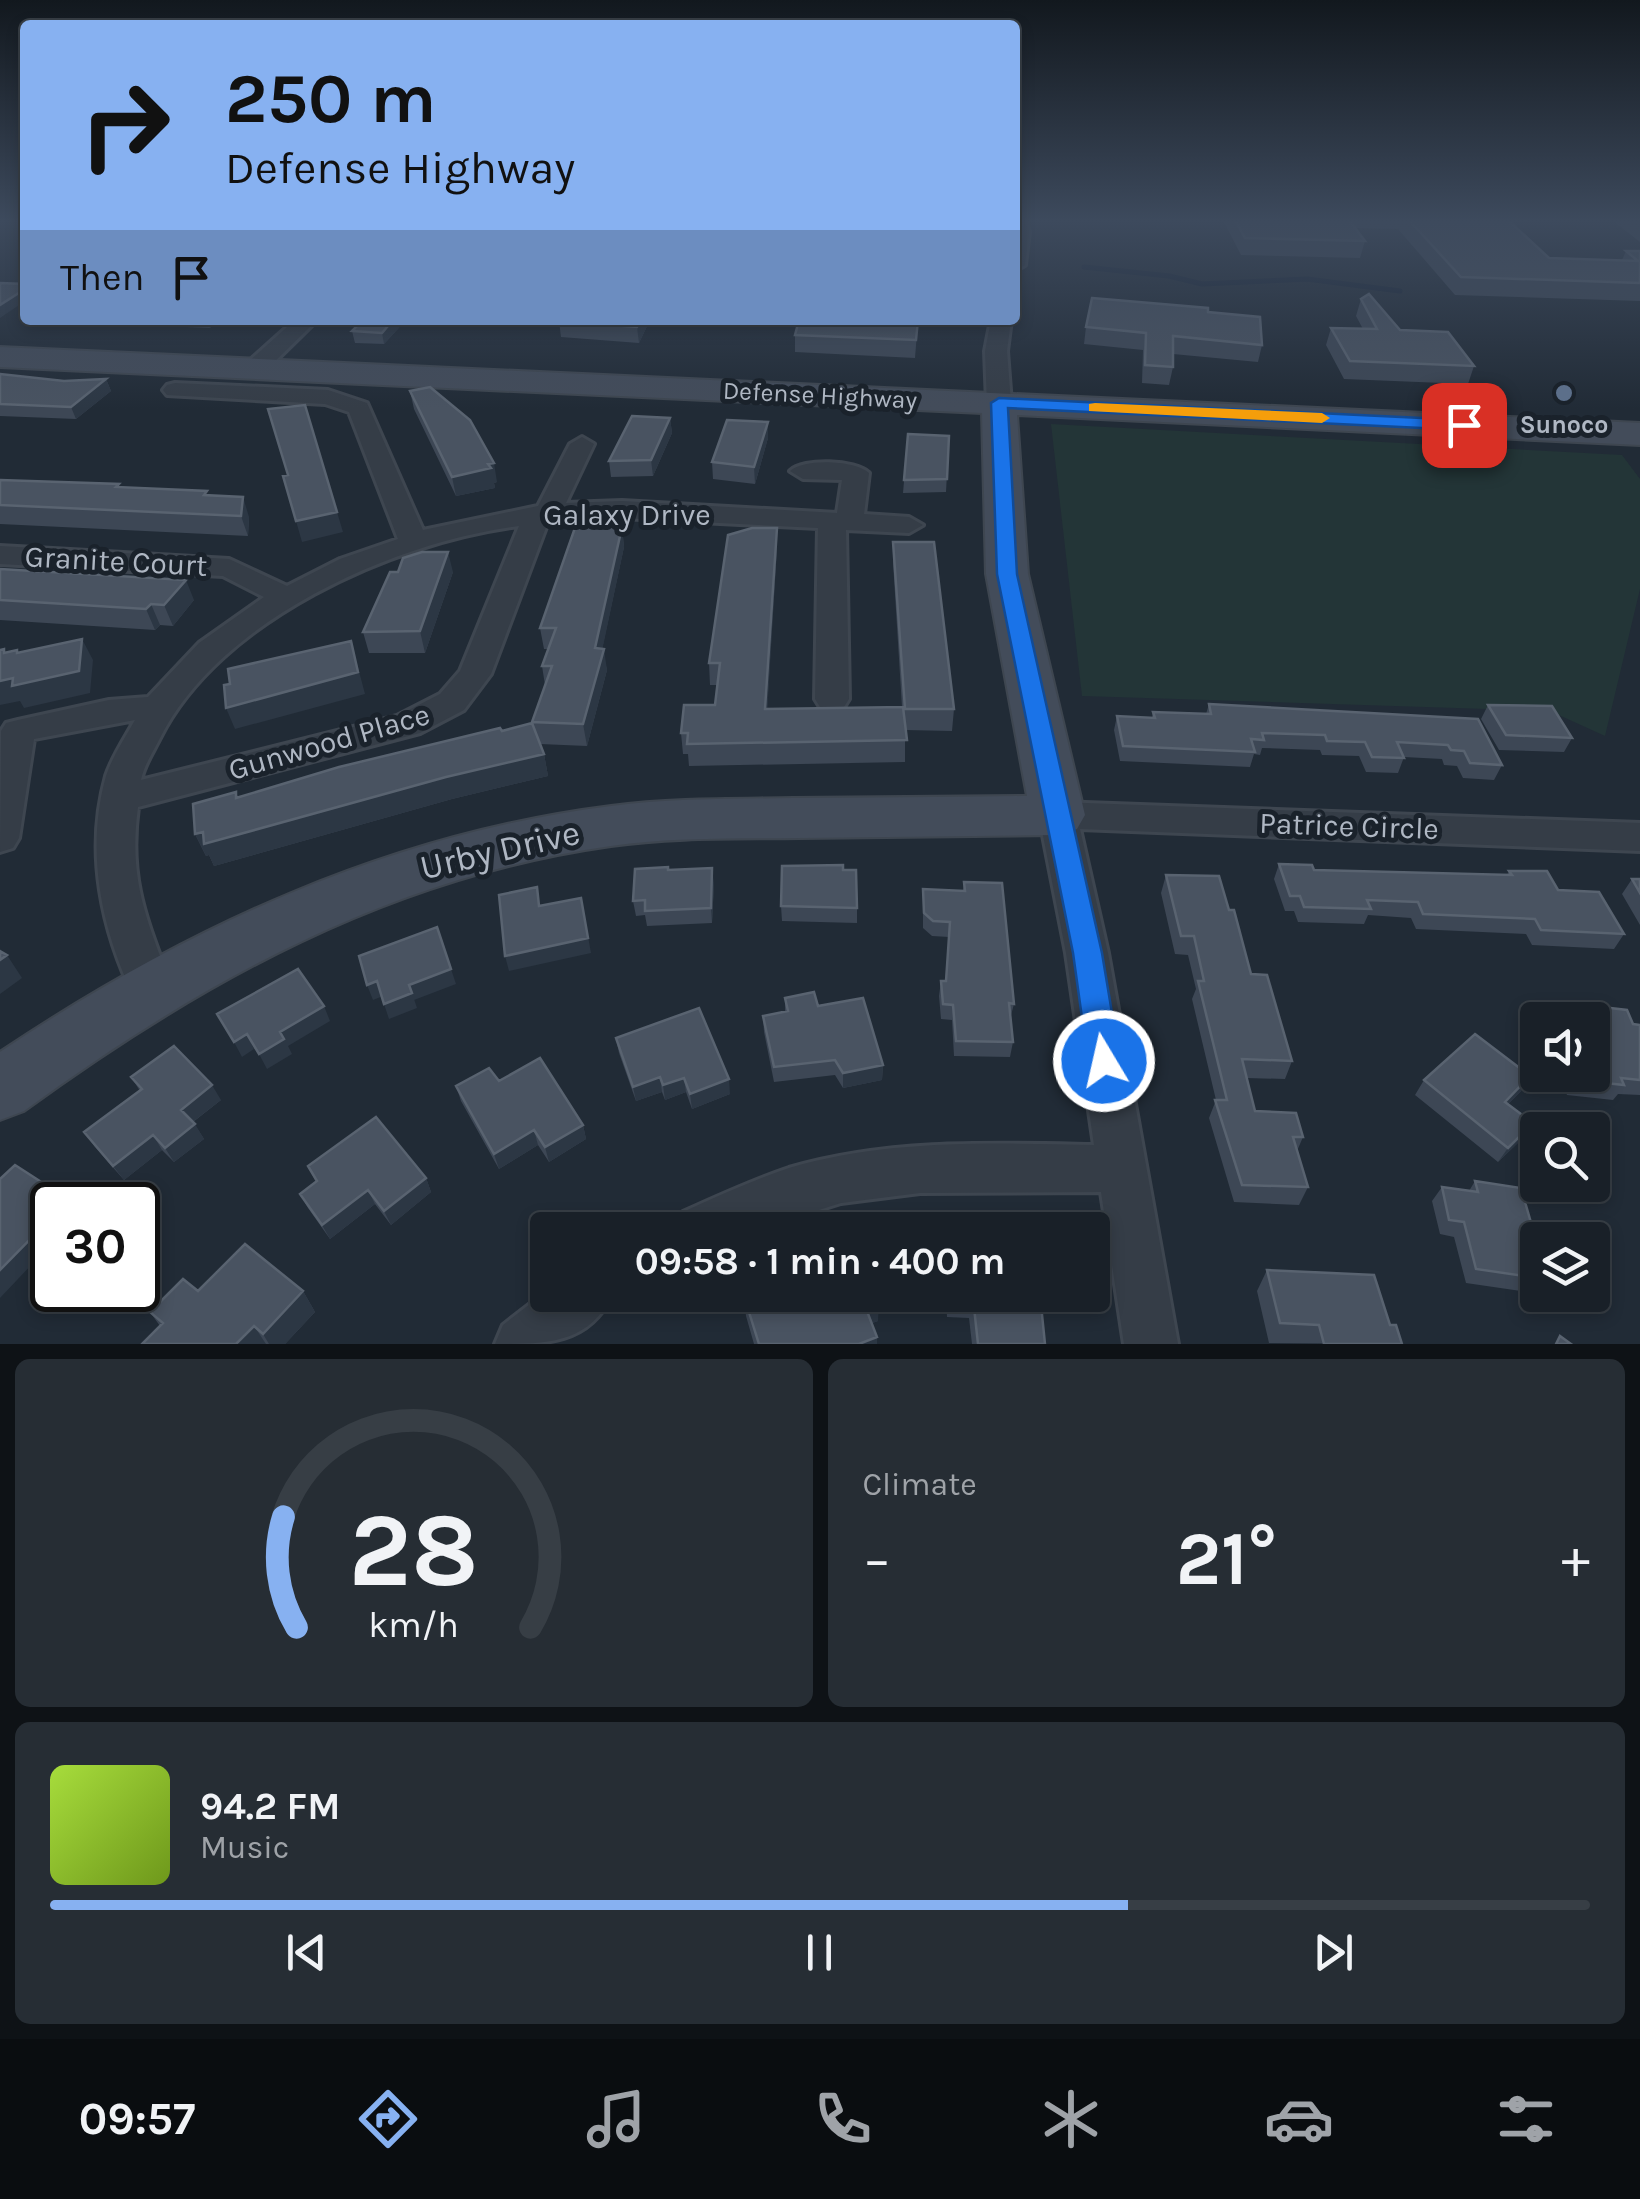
<!DOCTYPE html>
<meta charset="utf-8">
<style>
:root{--surface:#192028;--page:#262d34;--text:#f1f3f6;--muted:#9fa3a8;--line:#373e45;--accent:#87b1f1}
body{margin:0;font-family:Karla,sans-serif;background:var(--page);color:var(--text);height:100vh;display:flex;flex-direction:column;font-size:38px;white-space:nowrap}
*{box-sizing:border-box;margin:0}
p{font-size:32px;color:var(--muted)}
.icon{flex:none;width:55px;height:55px;fill:none;stroke:currentColor;stroke-width:2;stroke-linecap:round;stroke-linejoin:round}
.map{position:relative;height:1344px;overflow:hidden}
.details{display:flex;flex-direction:column;gap:15px;padding:15px;background:#0e1216;flex:1}
.details>*{flex:none}
.top-card{position:absolute;left:20px;top:20px;width:1000px;height:305px;border-radius:10px;box-shadow:0 5px 15px #0003,0 0 0 2px var(--line);background:#87b1f1;color:#111;overflow:hidden}
.fabs{position:absolute;left:1520px;top:1002px;display:grid;gap:20px}
.fabs a{display:grid;place-items:center;width:90px;height:90px;border-radius:10px;background:var(--surface);box-shadow:0 5px 15px #0003,0 0 0 2px var(--line);font-size:50px}
.speed{position:absolute;left:30px;top:1182px;display:flex;gap:20px;font-size:50px;font-weight:700;text-align:center}
.speed>*{display:grid;place-content:center;width:130px;height:130px;border-radius:50%;background:var(--surface);box-shadow:0 5px 15px #0003,0 0 0 2px var(--line);line-height:1}
.speed .limit{border:5px solid #111;border-radius:15px;background:#fff;color:#111}
.pin{position:absolute;display:grid;place-items:center;width:85px;height:85px;color:#fff;margin:-42px;border-radius:20px;box-shadow:0 5px 15px #0006}
.me{position:absolute;width:110px;margin:-55px;rotate:351deg;stroke-linejoin:round;filter:drop-shadow(0 0 8px #0008)}
.turn{display:flex;align-items:center;gap:35px;height:210px;padding:0 40px;font-size:45px}
.turn .icon{width:130px;height:130px;stroke-width:2.5}
.turn b{display:block;font-size:70px;line-height:85px}
.then{display:flex;align-items:center;height:95px;padding:0 40px;background:#0003;gap:20px;font-size:38px}
.big{font-size:75px;font-weight:700;line-height:1.1}
.details .widget{flex:1;display:flex;flex-direction:column;justify-content:center;gap:15px;min-width:0;padding:0 35px;border-radius:15px;background:var(--page)}
.details .dial{align-items:center;gap:0}
.dial svg{height:260px;overflow:visible;fill:none;stroke:var(--line);stroke-width:7;stroke-linecap:round;text-anchor:middle}
.dial text{fill:var(--text);stroke:none}
.song{display:flex;align-items:center;gap:30px}
.cover{width:120px;height:120px;border-radius:15px;background:linear-gradient(135deg,hsl(80 70% 55%),hsl(80 70% 35%))}
.played{height:10px;border-radius:5px;background:linear-gradient(90deg,var(--accent) 70%,var(--line) 70%)}
.keys{display:flex;justify-content:space-around;direction:ltr}
.heat{display:flex;justify-content:space-between;align-items:center;font-size:55px;direction:ltr}
.details .tiles{flex:1;display:grid;gap:15px;grid-template-columns:1fr 1fr}
.widget:last-child{grid-column:span 2}
.trip{position:absolute;left:530px;top:1212px;width:580px;height:100px;border-radius:10px;background:var(--surface);box-shadow:0 5px 15px #0003,0 0 0 2px var(--line);font-weight:700;line-height:100px;text-align:center}
.menu{display:flex;height:160px;justify-content:space-around;align-items:center;background:#0a0d10;color:var(--muted)}
.menu .icon{width:70px;height:70px}
.menu .on{color:var(--accent)}
.menu b{font-size:45px;color:var(--text)}
.map>svg:first-child{display:block}
.green{fill:#233537}
.lines{fill:none;stroke-linecap:round;stroke-linejoin:round}
.stream{stroke:#162233;stroke-width:5}
.street-casing{stroke:#3e4650;stroke-width:6}
.secondary-casing{stroke:#3e4650;stroke-width:4}
.street{fill:#353d47;fill-rule:evenodd}
.secondary{fill:#434c5a;fill-rule:evenodd}
.wall{fill:#3d4755}
.shaded-wall{fill:#2c3744}
.building{fill:#495361;stroke:#596370;stroke-width:2.5}
.route{fill:#1a73e8;stroke:#114b97;stroke-width:2.5}
.slow{fill:#f59e0b}
.service-dot{fill:#5c6f8a;stroke:#1a222b;stroke-width:4}
.labels{text-anchor:middle;dominant-baseline:central;stroke-width:10;stroke-linejoin:round;paint-order:stroke}
.far-street-label{font-size:25px;fill:#afb7c3;stroke:#1a222b}
.far-poi-label{font-size:25px;font-weight:bold;fill:#afb7c3;stroke:#1a222b}
.street-label{font-size:30px;fill:#afb7c3;stroke:#1a222b}
.near-street-label{font-size:35px;fill:#afb7c3;stroke:#1a222b}
</style>
<div class="map">
<svg width="1640" height="1344" viewBox="0 0 1640 1344">
<rect width="100%" height="100%" fill="#212b36"/>
<path class="green" d="M1051,424l571,31 18,24v110l-35,147 -55,-25 -468,-15z"/>
<g class="lines">
<path class="stream" d="M1084,267l85,9 33,8 105,-5 93,12"/>
<g class="street-casing">
<path id="street" d="M1015,220h10l4,12 -4,33 -10,6z
M295,320h22l-54,53h-16l-3,-5 3,-5z
M991,320h20l-4,31 4,52 -12,7 -12,-7 -2,-52z
M175,383l153,7 39,13 56,127 115,-24 32,-62 12,-7 12,7 -28,59 56,-2 215,12 5,-33 -39,-1 -13,-8c13,-13 66,-11 79,2l-5,41 45,3 14,8 -14,8 -63,-3 3,169 -5,8 -12,3 -12,-3 -5,-8 3,-171 -196,-10 -74,4 -57,152 -27,36 -44,23 -282,74c-10,74 9,113 34,181l-6,13 -15,5 -15,-5c-35,-71 -51,-150 -30,-225 6,-19 19,-38 29,-56l-101,19 -15,99 -6,10 -13,4 1,-121 5,-8 12,-3 91,-20 39,-3 51,-54 65,-46 -41,-21 -223,-12v-18l229,13 58,27 53,-27 58,-20 -49,-127 -24,-8 -158,-9 -4,-5 4,-5zM519,526l-59,145 -20,23 -43,22 -256,64c3,-15 12,-28 19,-42 59,-118 233,-196 359,-212z
M1058,802l582,21v28l-560,-22 28,124 70,391h-54l-23,-152 -181,1 -79,10 -85,27h-80l7,-18c35,-16 70,-32 106,-44 99,-29 204,-25 305,-23l-28,-192 -27,-138 6,-9z
M548,1290v5h64c-23,49 -66,49 -117,49l8,-19z"/>
</g>
<g class="secondary-casing">
<path id="secondary" d="M0,347l1640,76v22l-623,-30 11,159 57,241 -8,14 -19,6c-86,1 -172,2 -258,3 -63,1 -127,-1 -189,8 -221,31 -409,135 -587,265l-24,9v-68c185,-124 388,-218 611,-246 60,-8 121,-7 182,-8 78,0 156,-1 234,-2l-41,-222 -4,-161 -982,-46z"/>
</g>
<use href="#street" class="street"/>
<use href="#secondary" class="secondary"/>
</g>
<path class="wall" d="M1223,220h285l41,38 73,2 4,-9h14v50l-185,-6 -57,-66 -44,-1 11,13 -5,17 -119,-3z
M1612,220h28v22z
M1361,299l39,31 74,36 -6,18 -124,-5 -18,-34 5,-17 32,1 -7,-13z
M1208,312l54,33 -4,17 -85,-8v13l-4,18 -27,-2 1,-33 -59,-6 2,-17z
M87,320h133l-10,8 -122,-5z
M406,320l-22,24 -29,-1 -3,-12z
M650,320l-11,23 -78,-6 -2,-16z
M918,320l-3,38 -120,-6v-17z
M0,374l64,7 42,-2 5,12 -35,28 -76,-3z
M410,391l87,91 -3,1 1,5 -39,8 -42,-87z
M670,418l2,15 -19,43 -42,1 -2,-16z
M908,434l41,2 -3,56 -43,1z
M768,438l-13,46 -42,-5 -1,-17z
M0,480l120,7 89,8 40,22 -1,19 -248,-12z
M617,527h5l2,20 -22,102 5,21 -20,76 -47,-2 4,10 4,22 -96,23 -238,67 -5,-11 -3,1 -11,-22 41,-42 2,5 294,-74 13,-38 -3,-19 6,-17h-4l-4,-21z
M777,528v20l-10,161 135,-2 -9,-145v-20l61,167 -2,22 -47,-1v32l-216,4 -1,-12h-5l-2,-21 34,-28 2,-20h-7l-1,-22z
M0,569l194,31 -21,26 -13,-1 -5,5 -155,-10z
M398,572h55l-28,81h-56l-6,-21z
M1209,704l269,15 24,46 -8,15 -31,-2 -6,-12 -13,-1 -2,-6 -38,-2 -6,16 -32,-1 -7,-16 -37,-1 -2,-5 -58,-2 -2,7 -6,-1 -4,13 -130,-6 -6,-31 3,-14 35,1 1,-5 53,2z
M1488,705l84,33 -8,14 -65,-2 -18,-31z
M1279,864l35,6 193,5 2,-4 49,19 66,44 -10,15 -82,-4 -6,-11 -110,-5 -5,-11 -43,-3 -4,9 -66,-2 -4,-11h-9l-11,-32z
M668,870l46,13 -2,40 -65,3 -2,-11 -9,1 -3,-15z
M843,870l14,38v15l-75,-2 -1,-15z
M1166,875l63,35 22,64 41,87 -7,18 -39,-1 9,33 48,26 -6,14 11,36 -9,18 -65,-3 -25,-84 7,-18 -24,-101 4,-10 -8,-34 -13,-1 -14,-61z
M1632,879h8v46l-18,-31z
M964,882l50,122 -4,15 3,23 -3,15 -56,-1 -2,-36 -11,-1 -2,-23 2,-15h5l3,-44 -17,-1 -9,-8v-39l40,2z
M785,998l33,8 65,59 -1,15 -39,8 -8,-13 -61,7 -10,-50 -1,-16 22,-4z
M1593,1006l40,18 7,1v70l-22,-1 -5,6 -46,-5 -8,-20h33v-55h-42l2,-4 32,4z
M616,1038l114,56 -38,15 -6,-17 -21,8 -3,-8 -26,9 -17,-48z
M131,1077l90,23 -28,22 11,17 -30,23 -12,-12 -38,30 -29,-33 -11,-15 56,-41z
M1424,1080l97,11 -13,13 25,19 -10,15 -25,24 -83,-67z
M499,1081l84,44 3,14 -37,23 -11,-17 -39,24 -38,-68 -5,-15z
M308,1166l118,12 5,14 -40,33 -16,-21 -45,35 -22,-31 -8,-14 16,-12z
M1475,1181l63,66v43l-3,3 -69,-10 -12,-46 -14,-3 -8,-33 10,-14 27,4z
M1267,1270l123,55 12,19 -133,-1 -12,-52z
M198,1291h105l12,21 -30,32h-143l18,-18 -10,-14z
M946,1295h94l5,49h-73l-3,-26 -22,-1z
M744,1296l134,25 -6,2 5,21h-123l-8,-28z"/>
<path class="shaded-wall" d="M25,289v12l-25,17v-13z
M208,320h12l-10,8z
M393,320h13l-22,24 -2,-11z
M641,320h9l-11,23 -2,-16z
M106,379l5,12 -35,28 -5,-12z
M670,418l2,15 -19,43 -2,-16z
M768,422v16l-13,46 -1,-17z
M494,463l3,19 -3,1 1,5 -39,8 -4,-19z
M243,497l6,20 -1,19 -7,-20z
M337,512l6,20 -41,10 -6,-21z
M616,522l3,19 3,-14 2,20 -26,123 -3,-22z
M777,528v20l-11,183 -1,-22z
M448,552l5,20 -28,81 -5,-22z
M186,580l8,20 -21,26 -9,-21z
M151,604l9,21 -5,5 -9,-21z
M82,639l11,21 -3,33 -66,15 -4,-7 -20,4v-24l13,-3z
M351,641l14,53 -130,35 -9,-21z
M604,649l3,21 -20,76 -4,-22z
M544,754l4,22 -96,23 -238,67 -5,-11 -3,1 -11,-22z
M712,868l2,15 -2,40 -1,-15z
M581,898l10,55 -82,18 -4,-15z
M7,955l15,23 -22,16v-34z
M451,969l5,15 -42,16 -5,-15z
M377,981l6,15 -10,4 -6,-15z
M412,993l5,15 -28,11 -5,-15z
M324,1006l6,15 -42,25 4,8 -25,15 -8,-15 21,-22z
M247,1034l7,15 -12,8 -8,-15z
M883,1065l-1,15 -39,8v-15z
M1530,1076l-9,15 -25,25 9,-14z
M660,1077l2,15 -26,9 -3,-14z
M684,1078l2,14 -21,8 -2,-15z
M729,1079l1,15 -38,15 -2,-15z
M212,1085l9,15 -31,24 -9,-14z
M1533,1123l-10,15 -25,24 10,-14z
M195,1124l9,15 -30,23 -9,-14z
M583,1125l3,14 -37,23 -4,-15z
M534,1130l4,15 -39,24 -5,-15z
M153,1135l9,15 -38,30 -11,-14z
M426,1178l5,14 -40,33 -7,-14z
M368,1190l7,14 -45,35 -8,-14z
M52,1217v26l-52,55v-28z
M303,1291l12,21 -30,32h-16l-6,-10z
M879,1301l-1,20 -14,5 1,-20z
M254,1326l12,18h-30z
M877,1337v7h-18z"/>
<path class="building" d="M1235,220h114l16,21 -120,-3z
M1409,220h99l41,38 89,3 -12,-10h14v32l-179,-6z
M0,283l25,1v5l-25,16z
M1369,294l31,36 48,2 26,34 -124,-5 -19,-33 46,1 -16,-30z
M1092,298l116,10v4l52,5 2,28 -89,-9v31l-28,-2 1,-32 -60,-6z
M363,320h30l-11,13 -30,-2z
M560,320h81l-4,7 -78,-6z
M799,320h119l-2,20 -121,-5z
M0,374l64,7 42,-2 -35,28 -71,-3z
M430,387l40,33 24,43 -6,1 3,4 -39,9 -42,-86z
M305,405l32,107 -41,9 -13,-45 5,-1 -20,-66z
M632,416l38,2 -19,42 -42,1z
M727,420l41,2 -14,45 -42,-5z
M908,434l41,2 -2,43 -43,1z
M0,480l119,4 -3,3 91,4 -3,4 39,2 -2,19 -241,-11z
M577,522h39l-1,5h7l-27,121 9,1 -21,75 -51,-2 20,-56h-10l14,-38h-16z
M752,528h25l-12,181 138,-2 4,33 -220,4 1,-11h-7l3,-28h31l5,-42h-11l19,-128z
M893,542h41l20,167h-49z
M422,552h26l-28,79 -57,1 27,-60h8l5,-14z
M0,569l186,11 -22,25 -13,-1 -5,5 -146,-9z
M82,639l-3,32 -67,15 1,-8 -13,3v-31l4,-1v4l13,-3v3z
M351,641l7,31 -132,36 -2,-23 6,-1 -2,-15z
M1209,704l269,15 24,46 -32,-2 -6,-12 -13,-1 -3,-5 -51,-3 7,16 -32,-1 -7,-15 -38,-1 -2,-6 -63,-2 2,7 -13,-1 4,13 -132,-6 -6,-30 38,2 -2,-6 58,2z
M1488,705l64,1 20,32 -66,-3z
M532,723l12,31 -98,23 -242,67 -1,-12 -8,2 -2,-30 43,-12v6l103,-31 161,-39 2,3z
M1279,864l33,1 2,5 198,5 -3,-4h38l11,19 41,2 25,42 -83,-4 -6,-11 -112,-5 -5,-12 -51,-2 4,9 -67,-2 -4,-11h-10z
M843,865v5h13l1,38 -76,-2 1,-40z
M668,867v3l44,-2 -1,40 -66,3v-11l-12,1 2,-32z
M1166,875l53,1 10,34h5l17,64 16,1 25,86 -50,-2 13,52 41,2 7,24h-10l15,50 -66,-2 -27,-85h12l-29,-119h6l-10,-45h-13z
M1632,879h8v14z
M964,882l38,1 12,121 -5,-1 4,39 -57,-1 -3,-36 -10,-1 -2,-23h5l4,-59 -17,-1 -9,-8 -1,-24 42,2z
M537,887l2,19 42,-8 7,40 -83,18 -6,-61z
M437,927l14,42 -42,16 3,8 -28,11 -7,-23 -10,4 -8,-29z
M0,951l7,4 -7,5z
M298,969l26,37 -44,26 4,7 -25,15 -12,-20 -13,8 -17,-28z
M814,992l4,14 45,-8 20,67 -40,8 -8,-13 -61,7 -11,-51 25,-5 -3,-13z
M1593,1006l34,4 6,14 7,1v55l-19,-2 3,7 -47,-5 -2,-5h17v-54h8z
M699,1008l30,71 -39,15 -6,-16 -21,7 -3,-8 -27,10 -17,-49z
M1552,1016l35,4h-33z
M1475,1034l55,42 -25,26 28,21 -25,25 -84,-68z
M174,1046l38,39 -31,25 14,14 -30,24 -12,-13 -40,31 -29,-34 58,-43 -11,-12z
M540,1058l43,67 -38,22 -11,-17 -40,24 -38,-68 33,-18 10,13z
M376,1117l50,61 -42,33 -16,-21 -46,35 -22,-31 17,-13 -9,-15z
M15,1165l54,35 -5,5h-12v12l-52,53v-91z
M1475,1181l46,7 17,59v31l-62,-9 -12,-47 -15,-2 -7,-33 36,5z
M245,1244l58,47 -40,43 -9,-8 -18,18h-94l21,-21 -13,-11 33,-33 15,12z
M1267,1270l107,5 16,50h6l6,19h-78l-5,-19 -39,-2z
M746,1295h131l2,6 -14,5 12,31 -18,7h-100l-15,-48z
M950,1295h90l5,49h-67l-5,-46 -23,-1z
M1560,1336l11,8h-15z"/>
<linearGradient id="sky" x2="0" y2="1"><stop stop-color="#12181e"/><stop offset="0.54" stop-color="#3d4a5d"/><stop offset="1" stop-color="#3d4a5d" stop-opacity="0"/></linearGradient>
<rect width="1640" height="409" fill="url(#sky)"/>
<path class="route" d="M999,398l465,22 9,5 -9,5 -456,-22 9,166 85,379 18,108 -5,10 -11,4 -11,-4 -5,-10 -15,-108 -76,-379 -6,-171z"/>
<path class="slow" d="M1095,403l227,10 8,5 -8,5 -233,-12v-7z"/>
<circle class="service-dot" cx="1564" cy="393" r="10"/>
<g class="labels">
<g class="far-street-label">
<text transform="translate(820 395) rotate(3)">Defense Highway</text>
</g>
<g class="far-poi-label">
<text x="1564" y="424">Sunoco</text>
</g>
<g class="street-label">
<text x="627" y="515">Galaxy Drive</text>
<text transform="translate(116 561) rotate(3)">Granite Court</text>
<text transform="translate(329 742) rotate(-16)">Gunwood Place</text>
<text transform="translate(1349 826) rotate(2)">Patrice Circle</text>
</g>
<g class="near-street-label">
<text transform="translate(500 850) rotate(-13)">Urby Drive</text>
</g>
</g>
</svg>
<div class="fabs">
<a><svg class="icon" aria-label="sound" viewBox="0 0 24 24"><path d="M4 9h4l5-4v14l-5-4H4zM17 9q2 3 0 6"/></svg></a>
<a><svg class="icon" aria-label="search" viewBox="0 0 24 24"><circle cx="10" cy="10" r="6"/><path d="M15 15l6 6"/></svg></a>
<a><svg class="icon" aria-label="layers" viewBox="0 0 24 24"><path d="M12 4l9 5-9 5-9-5zM3 14l9 5 9-5"/></svg></a>
</div>
<div class="speed"><div class="limit">30</div></div>
<div class="pin" style="left:1464px;top:425px;background:#d93025"><svg class="icon" aria-label="arrive" viewBox="0 0 24 24"><path d="M6 21V4h12l-3 4 3 4H6"/></svg></div>
<svg class="me" style="left:1104px;top:1061px" viewBox="-20 -20 40 40"><circle r="17" fill="#1a73e8" stroke="#fff" stroke-width="3"/><path d="M0-11L8 9 0 5-8 9z" fill="#fff"/></svg>
<div class="trip">09:58 · 1 min · 400 m</div>
<div class="top-card">
<div class="turn"><svg class="icon" aria-label="right" viewBox="0 0 24 24"><path d="M7 20v-9h11M14 6l5 5-5 5"/></svg><div><b>250 m</b>Defense Highway</div></div>
<div class="then">Then<svg class="icon" aria-label="arrive" viewBox="0 0 24 24"><path d="M6 21V4h12l-3 4 3 4H6"/></svg></div>
</div>
</div>
<section class="details">
<div class="tiles">
<div class="widget dial"><svg viewBox="0 0 100 80">
<path d="M14 69A42 42 0 1 1 86 69"/>
<path d="M14 69A42 42 0 0 1 10 35" stroke="#87b1f1"/>
<text x="50" y="56" font-size="32" font-weight="700">28</text>
<text x="50" y="72" font-size="11">km/h</text>
</svg></div>
<div class="widget"><p>Climate</p>
<div class="heat"><a>−</a><b class="big">21°</b><a>+</a></div>
</div>
<div class="widget">
<div class="song"><i class="cover"></i><div><b>94.2 FM</b><p>Music</p></div></div>
<div class="played"></div>
<div class="keys"><svg class="icon" aria-label="previous" viewBox="0 0 24 24"><path d="M18 5L8 12l10 7zM5 5v14"/></svg><svg class="icon" aria-label="pause" viewBox="0 0 24 24"><path d="M8 5v14M16 5v14"/></svg><svg class="icon" aria-label="next" viewBox="0 0 24 24"><path d="M6 5l10 7-10 7zM19 5v14"/></svg></div>
</div>
</div>
</section>
<nav class="menu">
<b>09:57</b>
<svg class="icon on" aria-label="directions" viewBox="0 0 24 24"><path d="M12 3l9 9-9 9-9-9zM9 14v-3h6M13 9l2 2-2 2"/></svg>
<svg class="icon" aria-label="music" viewBox="0 0 24 24"><path d="M9 18V5l10-2v13"/><circle cx="6" cy="18" r="3"/><circle cx="16" cy="16" r="3"/></svg>
<svg class="icon" aria-label="phone" viewBox="0 0 24 24"><path d="M5 4h4l2 5-3 2q2 4 5 5l2-3 5 2v4C11 20 4 13 5 4z"/></svg>
<svg class="icon" aria-label="climate" viewBox="0 0 24 24"><path d="M12 3v18M4 7l16 10M4 17L20 7"/></svg>
<svg class="icon" aria-label="car" viewBox="0 0 24 24"><path d="M5 17H2v-5l4-1 3-4h7l3 4 3 1v5h-3M9 17h6M6 11h13"/><circle cx="7" cy="17" r="2"/><circle cx="17" cy="17" r="2"/></svg>
<svg class="icon" aria-label="filters" viewBox="0 0 24 24"><path d="M4 7h16M4 17h16"/><circle cx="9" cy="7" r="2"/><circle cx="15" cy="17" r="2"/></svg>
</nav>
